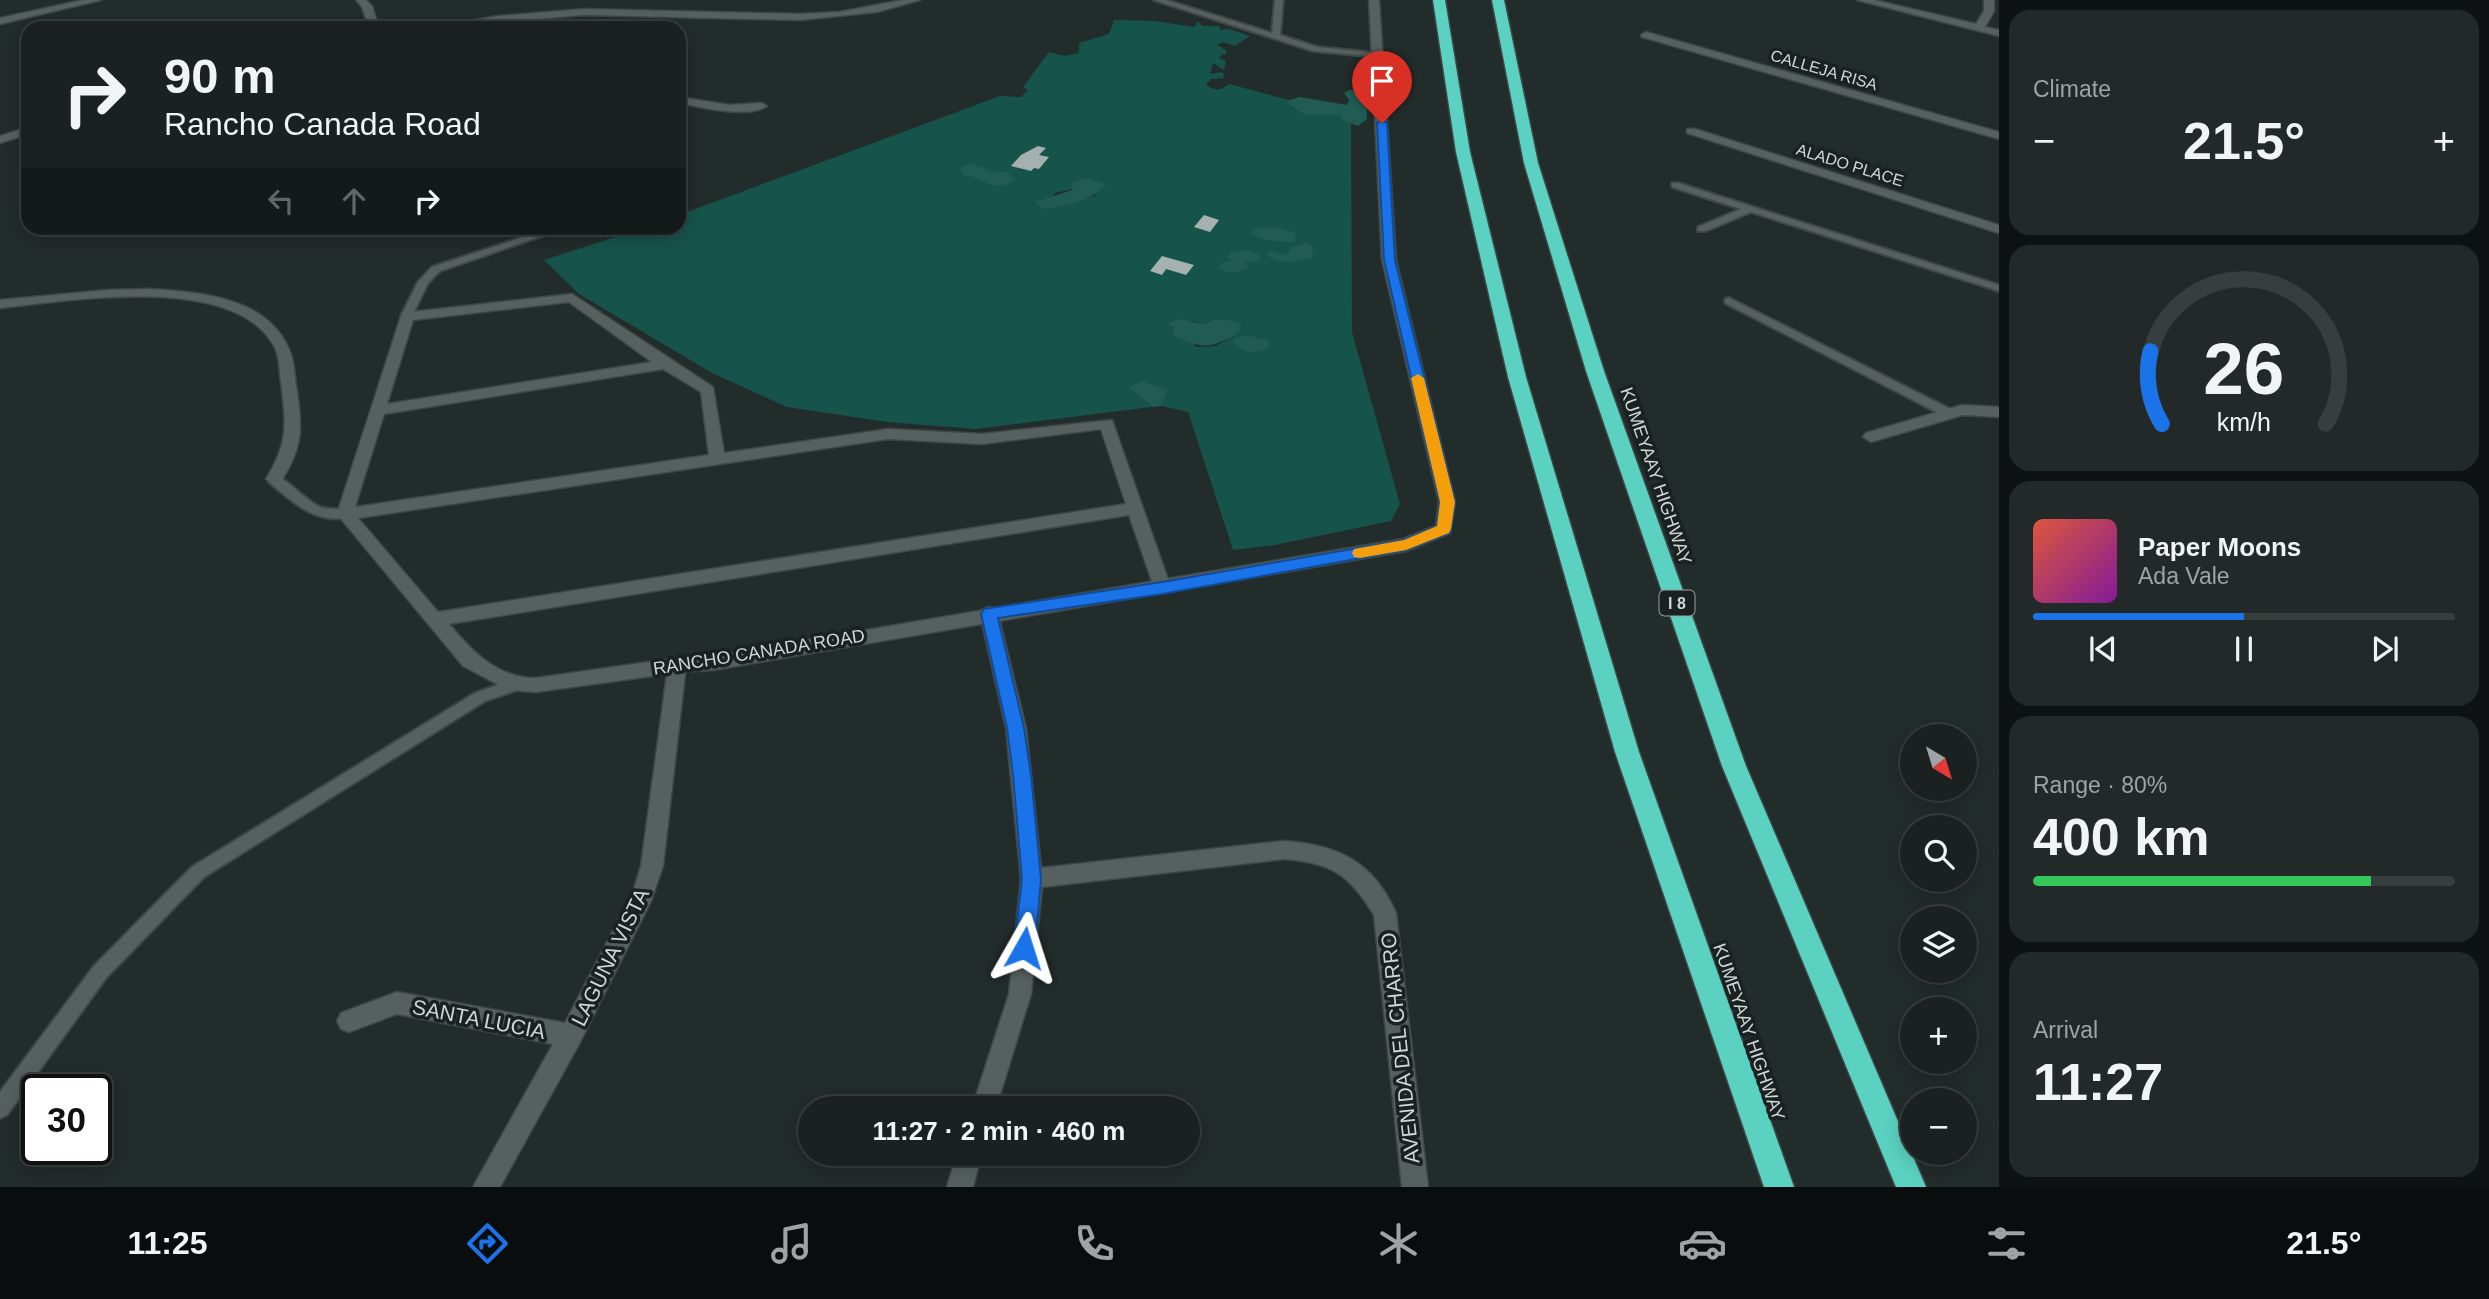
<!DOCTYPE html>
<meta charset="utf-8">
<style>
:root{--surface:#1a2120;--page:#232929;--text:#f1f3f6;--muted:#9fa3a5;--line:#383e3e;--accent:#1a73e8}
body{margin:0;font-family:Arial,sans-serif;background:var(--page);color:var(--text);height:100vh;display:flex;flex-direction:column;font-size:26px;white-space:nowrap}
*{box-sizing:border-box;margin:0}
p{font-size:23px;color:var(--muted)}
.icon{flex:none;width:38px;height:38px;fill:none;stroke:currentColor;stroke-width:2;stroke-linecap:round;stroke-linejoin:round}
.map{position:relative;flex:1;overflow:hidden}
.drawer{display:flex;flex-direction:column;gap:10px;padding:10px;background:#0e1212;width:490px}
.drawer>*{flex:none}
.hud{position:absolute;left:21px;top:21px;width:665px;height:214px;border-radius:21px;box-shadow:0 4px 18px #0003,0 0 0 2px var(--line);background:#1a2120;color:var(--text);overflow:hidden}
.needle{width:46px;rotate:142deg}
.buttons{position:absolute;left:1900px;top:724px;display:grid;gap:14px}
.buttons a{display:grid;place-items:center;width:77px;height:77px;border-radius:50%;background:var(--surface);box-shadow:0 4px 18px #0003,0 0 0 2px var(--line);font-size:35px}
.speed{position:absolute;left:21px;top:1074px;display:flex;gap:14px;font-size:35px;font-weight:700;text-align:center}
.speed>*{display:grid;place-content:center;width:91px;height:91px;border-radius:50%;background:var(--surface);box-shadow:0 4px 18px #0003,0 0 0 2px var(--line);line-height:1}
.speed .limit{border:4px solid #111;border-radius:10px;background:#fff;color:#111}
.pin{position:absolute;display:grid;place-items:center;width:60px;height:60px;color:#fff;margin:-72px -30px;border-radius:50% 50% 50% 0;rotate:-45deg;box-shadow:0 0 7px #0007}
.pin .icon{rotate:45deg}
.me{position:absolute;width:77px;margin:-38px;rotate:6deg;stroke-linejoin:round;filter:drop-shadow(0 0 5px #0008)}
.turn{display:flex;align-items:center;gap:24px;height:147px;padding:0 28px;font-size:32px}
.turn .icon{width:91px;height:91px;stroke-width:2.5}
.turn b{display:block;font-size:49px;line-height:60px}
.lanes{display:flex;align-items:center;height:66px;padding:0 28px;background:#0003;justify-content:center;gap:35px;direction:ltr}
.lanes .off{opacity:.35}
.big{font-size:52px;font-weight:800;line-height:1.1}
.drawer .widget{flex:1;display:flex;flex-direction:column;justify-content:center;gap:10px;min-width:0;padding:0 24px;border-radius:21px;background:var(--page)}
.drawer .dial{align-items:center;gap:0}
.dial svg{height:182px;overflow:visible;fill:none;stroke:var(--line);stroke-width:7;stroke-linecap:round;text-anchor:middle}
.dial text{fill:var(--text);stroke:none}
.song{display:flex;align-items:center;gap:21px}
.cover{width:84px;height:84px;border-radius:10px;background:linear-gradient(135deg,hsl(10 70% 55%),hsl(290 70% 35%))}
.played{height:7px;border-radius:4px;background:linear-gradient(90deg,var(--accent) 50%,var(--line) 50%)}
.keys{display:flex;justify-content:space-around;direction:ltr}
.heat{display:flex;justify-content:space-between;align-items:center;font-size:38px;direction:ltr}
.charge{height:10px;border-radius:5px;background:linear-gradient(90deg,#34c759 80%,var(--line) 0)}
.trip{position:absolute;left:798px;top:1096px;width:402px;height:70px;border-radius:35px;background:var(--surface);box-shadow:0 4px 18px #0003,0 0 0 2px var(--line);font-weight:800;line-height:70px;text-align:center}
.tabs{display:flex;height:112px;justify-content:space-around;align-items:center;background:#0a0d0d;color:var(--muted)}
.tabs .icon{width:49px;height:49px}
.tabs .active{color:var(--accent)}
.tabs b{font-size:32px;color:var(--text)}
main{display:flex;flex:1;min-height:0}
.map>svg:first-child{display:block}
.green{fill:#16534b;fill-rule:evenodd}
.forest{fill:#215c54}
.building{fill:#a5b1af}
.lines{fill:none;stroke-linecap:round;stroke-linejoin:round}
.lane-casing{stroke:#3e4745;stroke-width:4}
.street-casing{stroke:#3e4745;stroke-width:3}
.secondary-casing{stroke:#3e4745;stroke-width:3}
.highway-casing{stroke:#3e4745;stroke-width:3}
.lane{fill:#56615f;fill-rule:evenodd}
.street{fill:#56615f;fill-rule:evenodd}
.secondary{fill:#56615f;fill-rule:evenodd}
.highway{fill:#5bd1c1;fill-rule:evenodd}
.route{fill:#1a73e8;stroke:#114b97;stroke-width:2}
.slow{fill:#f59e0b}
.labels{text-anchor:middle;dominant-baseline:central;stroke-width:7;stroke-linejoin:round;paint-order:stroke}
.far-street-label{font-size:16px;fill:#d0d7d5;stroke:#192221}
.shield{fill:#192221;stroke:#99a19f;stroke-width:2}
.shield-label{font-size:16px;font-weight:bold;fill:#d0d7d5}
.street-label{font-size:18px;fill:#d0d7d5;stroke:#192221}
.near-street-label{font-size:21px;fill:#d0d7d5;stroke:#192221}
</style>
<main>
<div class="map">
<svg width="1999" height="1187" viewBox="0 0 1999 1187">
<rect width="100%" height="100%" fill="#222c2a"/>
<path class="green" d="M1114,20l41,1 39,6 4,-6 4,5h17l1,4 9,-1 21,7 -15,10 -12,-4 -6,3 9,5v5l-4,-1 -3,4 7,3 -2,9 -11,-7 -3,11 13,-2 1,6 -13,1 -5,6c9,6 15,6 23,-1l60,16 1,6 15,9h38l-1,5 9,3 1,209 48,172 -9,17 -116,24 -42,5 -45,-138 -27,-6 6,-17 -29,6 14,12 -176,22 -89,-7 -100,-15 -75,-34 -133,-79 -35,-34 99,-32h36v-13l321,-119 21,1 7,-7 -5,-3 26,-35 16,4 14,-3v-10l30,-9zM1072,189l26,6 -54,14 11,-16zM1213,320l26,13 -23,13 -19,1 -22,-19 17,-7 11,3z"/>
<path class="forest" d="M1349,90l11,1 7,4v24l-9,7 -16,-6v-5h-37l-16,-10v-5l11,-3 47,8 2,-5 -5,-7z
M971,164l14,4 1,3 21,1 8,8c-22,14 -29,-2 -51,-5l-5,-7z
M1086,178l20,6c-14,18 -40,21 -62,25l-9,-7 37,-12 1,-8z
M1276,227l17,5 4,5 -4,5c-13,0 -34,0 -43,-10l9,-4z
M1306,243l7,4 -1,11c-16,4 -33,7 -47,-4l6,-3 11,4 6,-2 3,-5z
M1250,250l11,6 -4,6 -12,-1 3,7c-11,5 -19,7 -29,0l4,-6 14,-2 -9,-1 2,-7z
M1178,319l25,5 10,-4h16l12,4 -2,9c-29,16 -36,16 -66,3l1,-8 -5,-4z
M1245,335l24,6 1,6c-13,6 -29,9 -37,-7z
M1142,381l26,9 -7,16 -9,1 -23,-20z"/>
<path class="building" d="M1038,146l8,2 -7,7 10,2 -10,12 -5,-1 -3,3 -20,-5 10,-11z
M1204,215l15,5 -9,12 -16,-5z
M1162,256l32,9 -8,10 -20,-6 -4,6 -12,-4z"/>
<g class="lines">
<g class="lane-casing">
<path id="lane" d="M1154,0h12l106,33 3,-33h8l-3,35 37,12 61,6 4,2 -4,2 -65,-6z
M1672,183h6l321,102v6l-248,-79 -45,19h-8v-4l43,-18 -69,-22z
M551,228h14l-125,43 -12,12 -17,35 -4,1 -6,-3 17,-34 14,-15z
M1729,298l223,112 2,3 -2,3h-8l-219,-113v-4z
M274,475c17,6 29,24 46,32 11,4 24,-1 32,7l-2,3c-33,8 -58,-15 -81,-35l-1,-3z
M515,679l5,2 2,4 -2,4 -35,12 -281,176 -98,101 -99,137 -7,3v-26l94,-126 98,-99 283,-174z"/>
</g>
<g class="street-casing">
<path id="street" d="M83,0h18l-101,24v-6z
M356,0h10l6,6 7,22h-10l-7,-21z
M903,0h17l-43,12 -77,8 -216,-5 -154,13 68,-12 86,-7 216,5 39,-2z
M1857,0h17l102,24 8,-13v-11h10v11l-9,16 14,3v6z
M1646,32l353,100v7l-357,-102 -1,-2z
M679,97l50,8 32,-2 6,3c-19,13 -66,1 -88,-3z
M28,127v7l-28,9v-7z
M1687,129h8l304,96v8l-312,-100z
M150,289c46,3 113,7 137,56 8,14 7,31 10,47 6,39 5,57 -17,91l-6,1 -8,-5c23,-37 20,-55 15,-97 -2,-12 -1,-26 -7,-36 -41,-74 -205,-45 -274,-38v-8l108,-10z
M572,294l141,93 11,66 164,-24 94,5 130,-14 59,168 -3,5h-12l-27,-78 -680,109c23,27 48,54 87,54l141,-20 7,2 2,5 -23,201 -12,35 -72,143 -79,143h-27l80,-143 -156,-30 -48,18 -8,-3 -4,-8 4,-8 56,-21 168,31 68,-131 8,-26 26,-192 -131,18 -28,-2 -45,-24 -126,-152 65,-201zM569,302l83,60 -265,42 26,-84zM663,369l38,23 8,63 -354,52 29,-93zM1101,429l25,75 -688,108 -80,-94 530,-79 94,5z
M1962,405l37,2v10l-36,-2 -92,27 -8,-5 3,-4z
M989,607l6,2 3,5 28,114 15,140 243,-27c54,4 89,20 112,72l32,274h-26l-28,-272c-25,-41 -42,-52 -90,-56l-242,28 -11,107 -35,114h-24l37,-114 12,-115 -15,-151 -26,-114 3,-5z
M957,1153h25l-9,34h-26z"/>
</g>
<g class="secondary-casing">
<path id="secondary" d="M1369,0h10l17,260 59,242 -5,31 -44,18 -87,15 -606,104 -36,2 -7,-2 -2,-5 2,-5 43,-4 690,-117 33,-13 3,-24 -57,-242z"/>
</g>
<g class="highway-casing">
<path id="highway" d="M1433,0h12l25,152 56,225 113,375 155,435h-30l-149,-435 -107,-375 -52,-225z
M1492,0h12l34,163 66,208 142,395 180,421h-30l-174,-421 -136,-395 -62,-208z"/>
</g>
<use href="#lane" class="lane"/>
<use href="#street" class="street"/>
<use href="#secondary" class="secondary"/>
<use href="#highway" class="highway"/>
</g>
<path class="route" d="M1382,120l5,3 8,137 60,242 -4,27 -2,4 -43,17 -244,44 -164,24 26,110 7,47 10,104 -6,69 -3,6 -8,3 -7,-3 -3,-6 8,-69 -9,-104 -6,-47 -26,-114 3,-5 178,-27 242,-42 33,-14 3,-24 -56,-242 -7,-137z"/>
<path class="slow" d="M1418,374l6,4 31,124 -4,27 -2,4 -43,17 -46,8 -6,-1 -2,-4 2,-4 50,-9 33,-14 3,-24 -29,-124z"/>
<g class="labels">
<g class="far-street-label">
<text transform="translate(1824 70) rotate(16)">CALLEJA RISA</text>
<text transform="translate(1850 165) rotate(17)">ALADO PLACE</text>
</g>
<rect class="shield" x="1659.5" y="590.5" width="35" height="25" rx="5"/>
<g class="shield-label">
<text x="1677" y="603">I 8</text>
</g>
<g class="street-label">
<text transform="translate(1656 476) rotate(71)">KUMEYAAY HIGHWAY</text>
<text transform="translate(759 652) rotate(-9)">RANCHO CANADA ROAD</text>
<text transform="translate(1749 1032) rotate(71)">KUMEYAAY HIGHWAY</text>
</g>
<g class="near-street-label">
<text transform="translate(610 957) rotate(-64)">LAGUNA VISTA</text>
<text transform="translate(479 1019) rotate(11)">SANTA LUCIA</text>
<text transform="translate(1400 1048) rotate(-96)">AVENIDA DEL CHARRO</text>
</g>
</g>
</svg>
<div class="buttons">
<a><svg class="needle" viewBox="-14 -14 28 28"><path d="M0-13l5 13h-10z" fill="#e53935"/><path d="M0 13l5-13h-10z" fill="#9fa3a5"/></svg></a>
<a><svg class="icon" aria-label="search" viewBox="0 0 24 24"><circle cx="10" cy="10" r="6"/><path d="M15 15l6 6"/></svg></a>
<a><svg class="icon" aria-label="layers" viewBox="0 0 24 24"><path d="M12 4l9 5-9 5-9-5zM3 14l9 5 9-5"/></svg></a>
<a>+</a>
<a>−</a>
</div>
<div class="speed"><div class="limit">30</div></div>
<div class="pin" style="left:1382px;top:123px;background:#d93025"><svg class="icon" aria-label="arrive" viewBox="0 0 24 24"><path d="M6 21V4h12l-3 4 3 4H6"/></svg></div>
<svg class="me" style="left:1024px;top:948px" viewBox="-20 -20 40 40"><path d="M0-17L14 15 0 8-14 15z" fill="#1a73e8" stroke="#fff" stroke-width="4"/></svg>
<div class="trip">11:27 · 2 min · 460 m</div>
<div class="hud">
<div class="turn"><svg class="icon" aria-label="right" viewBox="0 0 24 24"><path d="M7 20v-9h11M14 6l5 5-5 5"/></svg><div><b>90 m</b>Rancho Canada Road</div></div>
<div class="lanes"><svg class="icon off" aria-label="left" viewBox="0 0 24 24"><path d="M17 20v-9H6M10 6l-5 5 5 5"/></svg><svg class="icon off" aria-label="ahead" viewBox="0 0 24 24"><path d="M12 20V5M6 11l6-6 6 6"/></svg><svg class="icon" aria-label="right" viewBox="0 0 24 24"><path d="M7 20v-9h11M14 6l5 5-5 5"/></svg></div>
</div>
</div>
<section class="drawer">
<div class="widget"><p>Climate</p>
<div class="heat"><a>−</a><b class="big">21.5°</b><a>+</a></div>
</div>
<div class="widget dial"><svg viewBox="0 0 100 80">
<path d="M14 69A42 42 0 1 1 86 69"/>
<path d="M14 69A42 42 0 0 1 9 37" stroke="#1a73e8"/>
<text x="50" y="56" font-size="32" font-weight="700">26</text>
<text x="50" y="72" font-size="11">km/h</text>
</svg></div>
<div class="widget">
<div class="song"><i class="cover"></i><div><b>Paper Moons</b><p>Ada Vale</p></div></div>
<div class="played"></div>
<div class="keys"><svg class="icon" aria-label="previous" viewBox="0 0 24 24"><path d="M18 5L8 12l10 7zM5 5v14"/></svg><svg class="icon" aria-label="pause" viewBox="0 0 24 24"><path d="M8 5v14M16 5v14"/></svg><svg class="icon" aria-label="next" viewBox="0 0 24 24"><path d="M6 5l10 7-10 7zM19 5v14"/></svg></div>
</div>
<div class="widget"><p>Range · 80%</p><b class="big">400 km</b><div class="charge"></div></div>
<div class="widget"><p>Arrival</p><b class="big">11:27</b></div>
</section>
</main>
<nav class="tabs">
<b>11:25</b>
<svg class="icon active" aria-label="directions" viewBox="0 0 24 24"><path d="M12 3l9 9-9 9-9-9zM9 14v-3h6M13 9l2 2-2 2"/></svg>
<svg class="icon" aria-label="music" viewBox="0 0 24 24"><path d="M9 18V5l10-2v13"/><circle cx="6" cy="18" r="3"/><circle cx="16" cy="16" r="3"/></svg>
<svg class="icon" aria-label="phone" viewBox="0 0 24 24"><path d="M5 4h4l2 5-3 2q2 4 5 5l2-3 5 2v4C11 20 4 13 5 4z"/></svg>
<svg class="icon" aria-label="climate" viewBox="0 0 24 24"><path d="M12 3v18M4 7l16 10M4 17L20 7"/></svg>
<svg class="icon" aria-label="car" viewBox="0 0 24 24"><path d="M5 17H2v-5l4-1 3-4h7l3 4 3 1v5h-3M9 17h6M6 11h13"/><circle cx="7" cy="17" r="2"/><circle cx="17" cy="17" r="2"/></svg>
<svg class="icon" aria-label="filters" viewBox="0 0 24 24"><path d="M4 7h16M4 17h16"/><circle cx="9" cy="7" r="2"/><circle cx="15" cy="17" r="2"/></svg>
<b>21.5°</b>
</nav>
